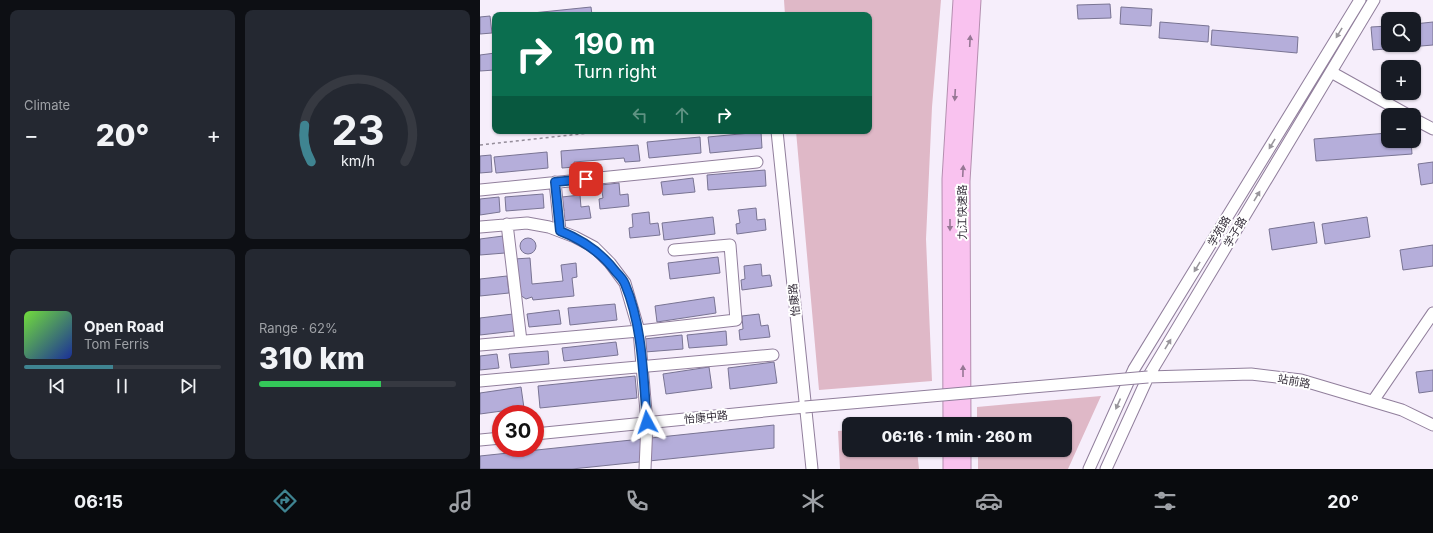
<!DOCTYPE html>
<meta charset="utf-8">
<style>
:root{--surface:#171b24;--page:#242831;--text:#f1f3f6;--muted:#9ea1a6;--line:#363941;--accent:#3f8491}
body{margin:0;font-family:Inter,"Noto Sans SC",sans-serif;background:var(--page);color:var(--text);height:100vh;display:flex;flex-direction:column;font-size:15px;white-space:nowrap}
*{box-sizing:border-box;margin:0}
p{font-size:13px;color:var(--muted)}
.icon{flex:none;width:22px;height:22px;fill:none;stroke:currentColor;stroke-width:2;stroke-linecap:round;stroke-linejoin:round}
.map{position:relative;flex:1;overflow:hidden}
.panel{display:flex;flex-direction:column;gap:10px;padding:10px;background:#0d0f14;width:480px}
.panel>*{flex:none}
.top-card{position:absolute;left:12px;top:12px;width:380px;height:122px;border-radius:8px;box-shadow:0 1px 3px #0004;background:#0b6e4f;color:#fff;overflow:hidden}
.controls{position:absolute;left:901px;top:12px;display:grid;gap:8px}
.controls a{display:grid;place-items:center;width:40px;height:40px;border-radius:8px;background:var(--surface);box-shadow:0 1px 3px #0004;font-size:20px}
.speed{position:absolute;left:12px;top:405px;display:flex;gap:8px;font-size:20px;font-weight:700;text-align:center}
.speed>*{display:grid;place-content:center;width:52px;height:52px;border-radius:50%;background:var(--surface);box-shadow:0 1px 3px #0004;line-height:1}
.speed .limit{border:6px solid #d22;background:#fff;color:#111}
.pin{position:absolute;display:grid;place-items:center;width:34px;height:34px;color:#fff;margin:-17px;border-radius:8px;box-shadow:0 2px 6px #0006}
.me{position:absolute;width:44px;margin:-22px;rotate:355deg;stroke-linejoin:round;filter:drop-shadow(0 0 3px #0008)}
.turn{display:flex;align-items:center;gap:14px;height:84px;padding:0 16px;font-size:18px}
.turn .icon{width:52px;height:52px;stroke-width:2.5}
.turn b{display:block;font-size:28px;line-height:34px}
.lanes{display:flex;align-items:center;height:38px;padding:0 16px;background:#0003;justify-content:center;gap:20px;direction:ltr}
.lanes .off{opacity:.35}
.big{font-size:30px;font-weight:800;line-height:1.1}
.panel .card{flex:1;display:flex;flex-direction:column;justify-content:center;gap:6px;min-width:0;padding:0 14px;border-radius:8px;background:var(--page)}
.panel .dial{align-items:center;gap:0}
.dial svg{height:104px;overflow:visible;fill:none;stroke:var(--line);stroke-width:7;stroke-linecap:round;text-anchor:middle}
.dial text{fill:var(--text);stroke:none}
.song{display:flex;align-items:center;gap:12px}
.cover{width:48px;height:48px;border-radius:6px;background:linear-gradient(135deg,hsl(100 70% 55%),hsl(230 70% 35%))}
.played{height:4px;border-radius:2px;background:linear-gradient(90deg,var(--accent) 45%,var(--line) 45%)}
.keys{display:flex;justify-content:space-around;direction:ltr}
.heat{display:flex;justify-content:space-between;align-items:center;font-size:22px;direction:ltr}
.charge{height:6px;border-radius:3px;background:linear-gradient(90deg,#34c759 62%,var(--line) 0)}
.panel .tiles{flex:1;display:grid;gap:10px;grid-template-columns:repeat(2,1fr)}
.trip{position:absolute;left:362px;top:417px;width:230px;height:40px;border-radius:8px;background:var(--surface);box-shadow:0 1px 3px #0004;font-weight:800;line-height:40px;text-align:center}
.tabs{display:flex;height:64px;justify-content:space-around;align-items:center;background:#090b0e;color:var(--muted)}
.tabs .icon{width:28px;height:28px}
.tabs .on{color:var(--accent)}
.tabs b{font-size:18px;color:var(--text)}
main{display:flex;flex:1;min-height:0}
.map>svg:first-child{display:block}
.green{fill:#dfb8c7}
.building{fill:#b5aeda;stroke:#797493}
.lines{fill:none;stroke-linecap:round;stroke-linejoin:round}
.minor-casing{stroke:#917f9c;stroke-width:13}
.highway-casing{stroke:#b48eaf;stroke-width:17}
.path{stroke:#958d9a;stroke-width:1.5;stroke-dasharray:3 3;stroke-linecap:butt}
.minor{stroke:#fff;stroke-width:11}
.highway{stroke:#f9c2ef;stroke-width:15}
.minor-bridge-casing{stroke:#917f9c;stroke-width:13;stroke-linecap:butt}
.minor-bridge{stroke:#fff;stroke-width:11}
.oneway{fill:#99969c}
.oneway2{fill:#967794}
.route-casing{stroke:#114b97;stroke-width:10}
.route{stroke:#1a73e8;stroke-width:7}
.labels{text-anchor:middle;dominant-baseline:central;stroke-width:4;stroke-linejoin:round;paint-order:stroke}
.street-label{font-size:11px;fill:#332c38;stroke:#fff}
</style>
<main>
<section class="panel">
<div class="tiles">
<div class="card"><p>Climate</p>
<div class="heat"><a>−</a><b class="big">20°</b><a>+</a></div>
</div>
<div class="card dial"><svg viewBox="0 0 100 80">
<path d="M14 69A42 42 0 1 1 86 69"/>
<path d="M14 69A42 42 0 0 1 9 41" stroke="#3f8491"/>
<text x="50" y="56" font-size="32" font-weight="700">23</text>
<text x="50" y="72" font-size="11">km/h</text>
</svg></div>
<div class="card">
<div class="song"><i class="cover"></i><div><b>Open Road</b><p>Tom Ferris</p></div></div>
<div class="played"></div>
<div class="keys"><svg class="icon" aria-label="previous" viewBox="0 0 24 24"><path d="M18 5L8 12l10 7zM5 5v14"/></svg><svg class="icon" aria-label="pause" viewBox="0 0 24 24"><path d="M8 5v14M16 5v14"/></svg><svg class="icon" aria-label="next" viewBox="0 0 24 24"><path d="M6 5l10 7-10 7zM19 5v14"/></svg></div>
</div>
<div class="card"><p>Range · 62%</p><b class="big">310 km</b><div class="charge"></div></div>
</div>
</section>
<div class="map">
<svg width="953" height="469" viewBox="0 0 953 469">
<rect width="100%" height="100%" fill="#f6eefb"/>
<path class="green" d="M304,0h157l-9,107 -6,132 6,142 -113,9 -23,-259h73v-116h-84z
M621,396l-33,73h-90v-19h87v-26h-88v-17z
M369,430v20h68l2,19h-79l-2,-38z"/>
<path class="building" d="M630,4l1,14 -33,1 -1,-14z
M111,7l1,8h-79z
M641,7l31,2 -1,17 -31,-2z
M10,16l2,17 -12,1v-17z
M680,22l49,4 -1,16 -49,-4z
M953,22v23l-60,5 -2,-23 17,-1v19h26v-21z
M732,30l86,7 -1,16 -86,-8z
M15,53v17l-15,1v-16z
M281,132l1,16 -52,5 -2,-16z
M908,133v8h23l1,13 -96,7 -2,-22z
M220,137l1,16 -52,5 -2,-16z
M158,145l2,16 -15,1 -1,-4 -50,4 1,5 -13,1 -1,-17z
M67,152l1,16 -52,5 -2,-16z
M11,155l1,17 -12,1v-17z
M953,162v21l-12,2 -3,-21z
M285,170l1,16 -58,4 -1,-15z
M213,178l2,14 -32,3 -2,-13z
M139,183l1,12 8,-1 1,12 -29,3 -1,-10 4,-1 -2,-13z
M63,194l1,14 -38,3 -1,-14z
M100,195l1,12 8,-1 2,12 -30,3 -1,-10h4l-2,-14z
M19,197l1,15 -20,3v-16z
M276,208l1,12 8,-1 1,11 -29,4 -1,-10 4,-1 -2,-13z
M169,212l1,12 8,-1 2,12 -30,3 -1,-10 4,-1 -1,-13z
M233,217l2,17 -51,6 -2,-17z
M887,217l3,20 -45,7 -3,-20z
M834,222l3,21 -45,7 -3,-21z
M23,236l2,17 -25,2v-16z
M40 246a8 8 0 1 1 16 0a8 8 0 1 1-16 0Z
M953,245v21l-30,4 -3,-20z
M238,257l2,16 -50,6 -2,-16z
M50,258l2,26 31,-3 -2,-16 15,-2 1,14 -5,1 2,18 -41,4 -1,-3 -6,2 -6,-4 -6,-36z
M281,264l1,12 8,-1 2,11 -30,4 -1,-10 4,-1 -1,-13z
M27,276l2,17 -29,3v-17z
M234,297l2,16 -59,9 -2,-16z
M135,304l2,16 -47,5 -2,-17z
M79,310l2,14 -32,3 -2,-13z
M33,314l2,17 -35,4v-17z
M279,314l2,12 7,-1 2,12 -30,3 -1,-10 4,-1 -1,-13z
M246,331l1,14 -38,3 -2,-13z
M202,335l1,14 -38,3 -1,-13z
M136,342l2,13 -54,6 -2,-13z
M68,351l1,13 -38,4 -2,-14z
M17,354l2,14 -19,2v-14z
M294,362l3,21 -47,6 -2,-21z
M229,367l3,21 -46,6 -3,-20z
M953,370v21l-14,2 -3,-21z
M155,376l2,22 -97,10 -2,-22z
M41,387l3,21 -44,6v-21z
M294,425v23l-202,21h-92v-13z"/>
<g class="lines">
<g class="minor-casing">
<path id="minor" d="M851,72l77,43
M934,119l19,10
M297,131l35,338
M75,182l5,49
M0,190l277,-28
M27,224l14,117
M0,227l47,-4 22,4 26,10 19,10 16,16 15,20 14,48 8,92 -2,46
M0,345l159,-14 97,-11 -6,-75 -56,5
M668,377l103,-3 50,6 101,30 31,15
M0,381l293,-26
M893,401l60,-88
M55,434l270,-27
M0,440l21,-2
M609,469l45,-100 226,-369
M626,469l42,-92 226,-377"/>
</g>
<g class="highway-casing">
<path id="highway" d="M471,424l-1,-245 11,-179
M483,424l-1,-243 11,-181
M471,450v19
M483,450v19"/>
</g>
<path class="path" d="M0,145l127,-14"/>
<use href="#minor" class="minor"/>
<use href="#highway" class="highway"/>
<g class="minor-bridge-casing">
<path id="minor-bridge" d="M325,407l343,-30"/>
</g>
<use href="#minor-bridge" class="minor-bridge"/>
</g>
<defs><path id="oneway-solid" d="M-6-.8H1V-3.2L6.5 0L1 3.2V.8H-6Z"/></defs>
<g class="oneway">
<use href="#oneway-solid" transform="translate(859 33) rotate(121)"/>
<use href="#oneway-solid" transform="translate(792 144) rotate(121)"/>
<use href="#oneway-solid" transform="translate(777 196) rotate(-59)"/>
<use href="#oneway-solid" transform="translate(717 267) rotate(121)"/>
<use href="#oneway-solid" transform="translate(688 344) rotate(-59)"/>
<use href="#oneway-solid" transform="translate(638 404) rotate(114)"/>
</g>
<g class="oneway2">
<use href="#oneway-solid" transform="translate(490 41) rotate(-87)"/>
<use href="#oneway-solid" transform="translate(475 95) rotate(93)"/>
<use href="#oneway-solid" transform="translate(483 171) rotate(-87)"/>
<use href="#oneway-solid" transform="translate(470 225) rotate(90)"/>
<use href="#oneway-solid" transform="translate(483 371) rotate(-90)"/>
</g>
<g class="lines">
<g class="route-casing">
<path id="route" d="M106,179l-31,3 5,49c23,9 41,21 56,41 3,3 7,7 9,12 18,43 18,92 22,138"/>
</g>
<use href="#route" class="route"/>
</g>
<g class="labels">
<g class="street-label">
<text transform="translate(482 212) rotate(-90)">九江快速路</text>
<text transform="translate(739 231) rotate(-59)">学苑路</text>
<text transform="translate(755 232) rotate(-59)">学子路</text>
<text transform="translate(314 300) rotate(-96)">怡康路</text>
<text transform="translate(814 381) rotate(10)">站前路</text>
<text transform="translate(226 417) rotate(-6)">怡康中路</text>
</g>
</g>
</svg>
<div class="controls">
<a><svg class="icon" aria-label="search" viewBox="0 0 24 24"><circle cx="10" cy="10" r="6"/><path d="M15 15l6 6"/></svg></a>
<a>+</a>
<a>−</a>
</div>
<div class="speed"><div class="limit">30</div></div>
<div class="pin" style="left:106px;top:179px;background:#d93025"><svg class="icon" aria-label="arrive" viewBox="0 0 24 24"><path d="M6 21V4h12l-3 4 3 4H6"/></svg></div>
<svg class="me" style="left:167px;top:422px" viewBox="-20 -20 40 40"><path d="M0-17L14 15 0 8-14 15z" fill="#1a73e8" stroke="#fff" stroke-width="4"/></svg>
<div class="trip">06:16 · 1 min · 260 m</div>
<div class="top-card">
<div class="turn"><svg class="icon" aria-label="right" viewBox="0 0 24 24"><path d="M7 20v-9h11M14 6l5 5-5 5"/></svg><div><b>190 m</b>Turn right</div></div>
<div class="lanes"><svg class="icon off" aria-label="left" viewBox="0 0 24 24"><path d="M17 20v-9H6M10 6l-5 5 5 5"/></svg><svg class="icon off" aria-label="ahead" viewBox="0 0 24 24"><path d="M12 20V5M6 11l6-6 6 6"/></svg><svg class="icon" aria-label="right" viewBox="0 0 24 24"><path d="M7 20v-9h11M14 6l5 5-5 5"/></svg></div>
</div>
</div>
</main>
<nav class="tabs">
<b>06:15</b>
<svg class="icon on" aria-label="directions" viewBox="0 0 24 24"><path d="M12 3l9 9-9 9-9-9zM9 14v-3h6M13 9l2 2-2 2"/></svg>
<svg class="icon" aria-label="music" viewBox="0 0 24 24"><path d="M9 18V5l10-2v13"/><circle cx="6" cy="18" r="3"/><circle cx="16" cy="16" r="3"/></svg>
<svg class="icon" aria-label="phone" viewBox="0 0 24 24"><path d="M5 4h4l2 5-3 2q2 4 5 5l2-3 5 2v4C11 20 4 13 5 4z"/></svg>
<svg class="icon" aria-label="climate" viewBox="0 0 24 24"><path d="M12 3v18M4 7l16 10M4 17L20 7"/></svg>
<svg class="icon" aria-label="car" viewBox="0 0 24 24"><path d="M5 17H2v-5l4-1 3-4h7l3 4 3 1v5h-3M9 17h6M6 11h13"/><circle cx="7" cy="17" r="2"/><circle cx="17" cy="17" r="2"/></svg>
<svg class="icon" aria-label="filters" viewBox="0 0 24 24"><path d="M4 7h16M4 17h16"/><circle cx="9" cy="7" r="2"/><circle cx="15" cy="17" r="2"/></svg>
<b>20°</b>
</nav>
